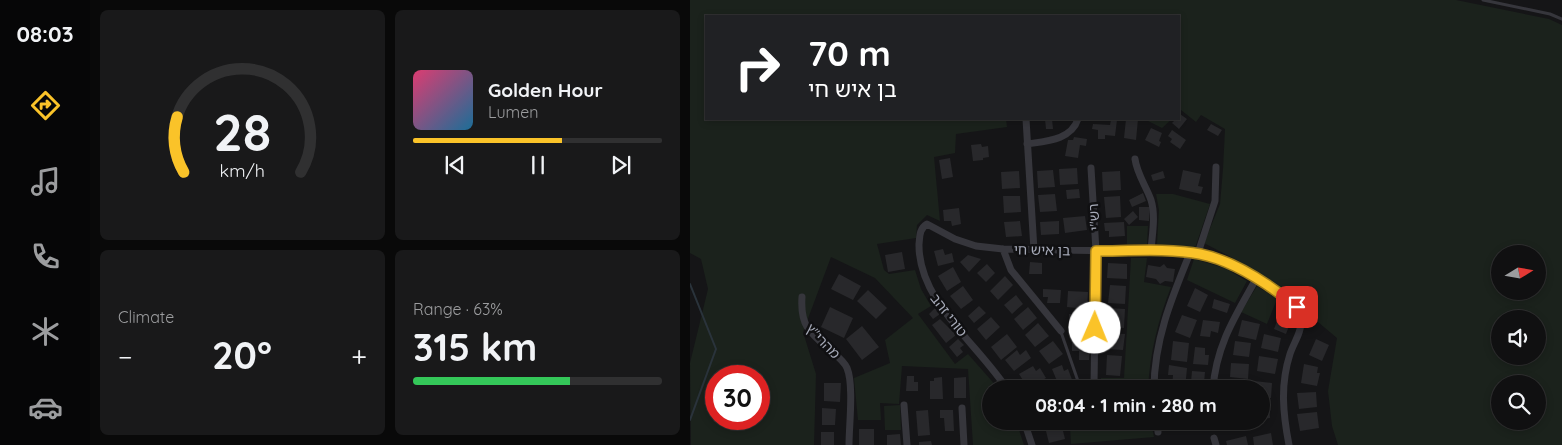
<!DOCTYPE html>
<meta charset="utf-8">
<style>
:root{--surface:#101011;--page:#19191a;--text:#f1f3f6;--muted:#9c9d9f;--line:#303031;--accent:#fac329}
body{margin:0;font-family:Quicksand,"Noto Sans Hebrew",sans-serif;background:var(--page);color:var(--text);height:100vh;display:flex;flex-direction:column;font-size:19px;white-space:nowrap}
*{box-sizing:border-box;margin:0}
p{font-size:16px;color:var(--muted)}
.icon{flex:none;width:28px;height:28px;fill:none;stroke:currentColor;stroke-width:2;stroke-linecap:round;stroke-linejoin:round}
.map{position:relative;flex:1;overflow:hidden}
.sheet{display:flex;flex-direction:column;gap:10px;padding:10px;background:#090909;width:600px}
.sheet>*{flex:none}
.banner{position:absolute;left:15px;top:15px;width:475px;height:105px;border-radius:0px;box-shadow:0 2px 8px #0003,0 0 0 1px var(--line);background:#202124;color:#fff;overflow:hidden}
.needle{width:32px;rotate:79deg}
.controls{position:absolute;left:801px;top:245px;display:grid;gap:10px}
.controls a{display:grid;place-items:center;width:55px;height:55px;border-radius:50%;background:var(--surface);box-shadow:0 2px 8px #0003,0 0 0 1px var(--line);font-size:25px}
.speed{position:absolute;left:15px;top:365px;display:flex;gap:10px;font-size:25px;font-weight:700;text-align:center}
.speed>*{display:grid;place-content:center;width:65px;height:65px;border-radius:50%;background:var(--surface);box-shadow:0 2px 8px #0003,0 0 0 1px var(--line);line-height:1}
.speed .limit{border:8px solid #d22;background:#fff;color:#111}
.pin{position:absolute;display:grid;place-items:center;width:42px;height:42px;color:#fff;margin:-21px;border-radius:10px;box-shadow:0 2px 8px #0006}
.me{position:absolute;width:55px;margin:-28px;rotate:1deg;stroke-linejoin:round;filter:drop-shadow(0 0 4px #0008)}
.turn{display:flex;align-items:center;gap:18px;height:105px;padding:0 20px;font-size:22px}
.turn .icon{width:65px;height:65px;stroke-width:2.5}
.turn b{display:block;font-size:35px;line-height:42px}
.big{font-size:38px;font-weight:700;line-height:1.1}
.sheet .card{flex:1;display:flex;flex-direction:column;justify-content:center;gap:8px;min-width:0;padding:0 18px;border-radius:8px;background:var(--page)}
.sheet .dial{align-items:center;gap:0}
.dial svg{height:130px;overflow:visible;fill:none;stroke:var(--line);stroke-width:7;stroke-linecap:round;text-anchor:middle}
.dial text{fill:var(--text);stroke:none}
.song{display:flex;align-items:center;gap:15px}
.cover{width:60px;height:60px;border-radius:8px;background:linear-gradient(135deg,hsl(340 70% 55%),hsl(200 70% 35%))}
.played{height:5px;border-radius:2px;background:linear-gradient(90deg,var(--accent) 60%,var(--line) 60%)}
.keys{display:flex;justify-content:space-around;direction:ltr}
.heat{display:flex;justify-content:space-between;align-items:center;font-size:28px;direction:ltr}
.charge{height:8px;border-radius:4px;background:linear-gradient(90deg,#34c759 63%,var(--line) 0)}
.sheet .tiles{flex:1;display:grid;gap:10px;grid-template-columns:repeat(2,1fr)}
.trip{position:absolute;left:292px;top:380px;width:288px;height:50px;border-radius:25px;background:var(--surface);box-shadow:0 2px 8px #0003,0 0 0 1px var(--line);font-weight:700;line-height:50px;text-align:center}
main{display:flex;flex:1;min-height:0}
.dock{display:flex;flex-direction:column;width:90px;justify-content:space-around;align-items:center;background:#060607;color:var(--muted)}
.dock .icon{width:35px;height:35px}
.dock .active{color:var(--accent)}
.dock b{font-size:22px;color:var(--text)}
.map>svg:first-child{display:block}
.green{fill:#1b221c;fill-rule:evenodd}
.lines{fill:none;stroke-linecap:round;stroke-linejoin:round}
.stream{stroke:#2a333b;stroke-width:2}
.building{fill:#28282b}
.lane{stroke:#36363c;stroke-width:3}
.street{stroke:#36363c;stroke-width:7}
.route-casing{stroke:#a27f1b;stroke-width:12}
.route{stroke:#fac329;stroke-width:9}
.labels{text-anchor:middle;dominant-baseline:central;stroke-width:5;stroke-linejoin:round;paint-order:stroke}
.street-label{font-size:14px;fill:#a6aab8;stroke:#101012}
</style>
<main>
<nav class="dock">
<b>08:03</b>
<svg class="icon active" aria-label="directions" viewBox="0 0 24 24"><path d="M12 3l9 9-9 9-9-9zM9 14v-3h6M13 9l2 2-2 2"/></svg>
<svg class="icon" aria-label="music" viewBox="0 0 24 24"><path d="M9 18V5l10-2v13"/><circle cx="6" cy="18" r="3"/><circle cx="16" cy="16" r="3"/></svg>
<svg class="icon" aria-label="phone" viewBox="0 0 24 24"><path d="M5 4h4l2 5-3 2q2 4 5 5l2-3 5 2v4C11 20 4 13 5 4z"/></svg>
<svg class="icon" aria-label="climate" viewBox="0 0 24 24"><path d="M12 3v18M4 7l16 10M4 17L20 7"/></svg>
<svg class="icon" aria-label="car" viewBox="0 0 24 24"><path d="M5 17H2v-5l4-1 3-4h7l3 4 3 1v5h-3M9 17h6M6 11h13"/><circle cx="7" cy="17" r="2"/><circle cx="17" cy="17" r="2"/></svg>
</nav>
<section class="sheet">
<div class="tiles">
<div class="card dial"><svg viewBox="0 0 100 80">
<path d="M14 69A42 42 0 1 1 86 69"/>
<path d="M14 69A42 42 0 0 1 10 35" stroke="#fac329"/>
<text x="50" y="56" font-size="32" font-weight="700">28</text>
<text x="50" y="72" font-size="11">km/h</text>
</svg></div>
<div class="card">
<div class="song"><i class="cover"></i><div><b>Golden Hour</b><p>Lumen</p></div></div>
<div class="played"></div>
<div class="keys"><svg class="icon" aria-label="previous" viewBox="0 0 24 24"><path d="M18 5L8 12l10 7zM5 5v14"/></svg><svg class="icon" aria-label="pause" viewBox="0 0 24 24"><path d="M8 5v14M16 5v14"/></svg><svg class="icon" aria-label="next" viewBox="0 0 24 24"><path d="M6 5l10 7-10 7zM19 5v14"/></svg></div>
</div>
<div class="card"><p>Climate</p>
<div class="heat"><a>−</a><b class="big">20°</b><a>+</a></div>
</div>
<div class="card"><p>Range · 63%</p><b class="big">315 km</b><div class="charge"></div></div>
</div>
</section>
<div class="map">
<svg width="872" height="445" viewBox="0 0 872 445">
<rect width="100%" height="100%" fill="#151517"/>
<path class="green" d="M0,0h766l93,19 13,6v420h-224l-6,-19 -4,-35 9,-53 -62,-52 -31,-22 -40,-21 16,-39 3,-35 2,-40 -24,-14 -5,7 -15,-12 -2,2v-96h-473v103h300l1,8 -51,7 -1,19 -21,4 6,64 -13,-6 -10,10 -1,13 -39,6 7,26 5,4 26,-4 6,19 10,17 -13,8 37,50 13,-10 30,34 -7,1v32h25l8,24h-51l-5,-76 -66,-3 -3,38 -19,-1 1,17h-23l-4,-42 36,-15 -5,-23 28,-22 -38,-40 -44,-21 -28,75 13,42 -2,71h-123l-1,-82 18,-74 -7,-30 -11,-6zM810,254h38v37h-38zM810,319h38v37h-38zM26,376h43v43h-43zM810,384h38v37h-38z
M454,119h28l-10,9z
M466,194h17l37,10 -15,44 -38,-4 2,-34z
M437,226h21l-1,18h-20z
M441,258h16l-3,24 27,5c-13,33 -21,66 -23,102h-47v-11h23z
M504,259l31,9 22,13 -12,22 -48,-23z
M567,286l20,13 -10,25 -26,-12z
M210,405l1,25h-16l-1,-24z
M397,421h64l3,16 -83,7 -1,-17 18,-3z
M499,421h20v8l-20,2z"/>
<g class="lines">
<path class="stream" d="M0,284l26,65 -26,71"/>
</g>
<path class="building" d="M490,114l7,5 -8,10 -7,-6 4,-4h3z
M355,119h7l1,10h-7z
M436,119h12l-2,21 -12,-2z
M421,120h6l-2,16 -10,-1v4h-7v-9l-6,-1 1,-5 17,1z
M521,124l11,6 -4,6 -11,-6z
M461,128l11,5 -3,8 2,1 -2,5 -14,-7z
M482,130l14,10 -6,9 -10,-7 2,-3 -4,-3z
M384,137l13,2 -1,7 -6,-1 -2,13 -13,-2 3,-16h5z
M291,144l1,3 6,-1 1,11 -6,1v2l-10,1 -2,-16z
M260,158l3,19 -11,2 -3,-19z
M387,168l1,16 -18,1 -1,-16z
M363,170l2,17 -17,1 -1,-17z
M493,170l18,4 -3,12 5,1 -2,7 -22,-5z
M329,171l1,17 -18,1 -1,-17z
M430,171l1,19 -18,1 -1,-19z
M473,171l2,7 -12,3 -2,-6z
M389,189l1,9 -13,1 -1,-9z
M453,193l3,8 -14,6 -3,-7z
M365,194l2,17 -17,1 -2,-17z
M313,196h17l1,16 -17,1z
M430,196l1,21 -15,1 -2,-21z
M449,207h11l-1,14 -10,-1z
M269,208l2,16 -9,2 -1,-5h-7l-1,-11z
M443,211l5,6 -9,8 -5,-6z
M395,216l2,14 -22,3 -2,-15z
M330,221l2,15 -16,1 -2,-15z
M369,221v13l-18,1 -1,-13z
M434,222l1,14 -16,1v-6h-4l-1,-8z
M253,249l2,6 7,-2 2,9 -16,4 -4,-15z
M212,252l3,17 -17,3 -3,-17z
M278,255l13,4 -12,13 -9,-10z
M340,262l12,1v11h-13z
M418,263l19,1v15l-20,-1z
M297,264l8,9 -9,9 -9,-9z
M474,264l3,4 8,1 -2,13 -8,-1 -5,3 -4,-5 -10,-2 2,-12 12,2z
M263,267l8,15 -14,9 -9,-15z
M149,274l22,12 -8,14 -22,-11z
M315,276l8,9 -15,15 -8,-9z
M420,285l16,1 -1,18 -17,-1z
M273,286l10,14 -12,9 -11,-13z
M505,288l13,7 -8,17 -13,-6z
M353,289l18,1 -1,13h-13l1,-6h-5z
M178,290l19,18 -11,11 -19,-18z
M378,291l20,1 -1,17 -20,-2z
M326,295l7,9 -11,10 -8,-9z
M524,299l16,5 -3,9 -15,-5z
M289,306l7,7 -12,10 -6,-7z
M140,307l23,11 -9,20 -23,-11z
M338,307l9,11 -14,12 -9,-11z
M245,308l5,6 -7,5 -4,-5z
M418,308l17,1 -1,19 -17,-1z
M591,311l9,4 -2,5 3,1 -5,13 -12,-5z
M379,314h16l-1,19h-15z
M492,315l15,5 -7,18 -15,-6z
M301,317l9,10 -14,13 -9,-11z
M250,319l16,16 -10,8 -14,-18z
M513,320l17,2 -2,11 -7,-2 -1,6 -10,-1z
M552,320l18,4 -4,16 -18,-4z
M348,323l11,13 -14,11 -10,-12z
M172,326l17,21 -17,13 -16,-21z
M419,333l16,1 -2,16 -16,-1z
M317,334l10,13 -16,13 -10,-13z
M574,334l17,4 -3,14 -17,-4z
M388,338h8v6h4l-1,16h-10v-9h-7v-8h6z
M268,339l6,6 -4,3 3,4 -6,5 -8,-10z
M626,339l13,6 -7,16 -13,-6z
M363,341l10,13 -14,10 -10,-13z
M483,341l16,2 -2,19 -16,-2z
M545,341l16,2 -2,14 -16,-2z
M505,347l10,1v7h4l-1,10 -15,-1z
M327,350l3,5 6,-5 5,8 -17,13 -9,-11z
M417,355l15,1 -2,20 -14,-1z
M569,356l19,3 -3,15 -18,-3z
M541,363l18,1 -1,15 -18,-2z
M614,364l14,3 -1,6h3l-3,13 -16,-3z
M372,365l2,6 4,-2 6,16 -8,3 -4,-9 -5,2 -5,-12z
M479,365l18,3 -2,21 -13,-1 1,-13h-5z
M343,366l3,5 4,-3 6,10 -18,10 -9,-14z
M502,371l13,1 -1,11 -13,-1z
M217,376h7v6h4v9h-12z
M252,377l1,22h-13v-18h4v-3z
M276,377v21h-12v-20z
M564,381l18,2 -1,15 -10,-1v-8h-8z
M134,383h17l-1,19 -16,-1z
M357,383l3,6h-14z
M535,384l20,2v3h-20z
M502,385h16v4h-16z
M626,392l1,15 -18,2 -2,-16z
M571,403h8l1,15 -9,1z
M132,408l14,1 -1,16h-13z
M238,410l2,25 -12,1 -2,-25z
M250,410h13l1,21h-9l-1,-13h-4z
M627,412l2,16 -19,3 -3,-17z
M371,423l4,16 -16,4 -4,-16z
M169,429h15v16h-15z
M131,432h13v13h-13z
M581,433l2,12h-19l-1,-8z
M210,434l1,11h-14v-10z
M556,436l2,9h-21l-1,-4z
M241,441l1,4h-13v-3z"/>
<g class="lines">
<path class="lane" d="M793,0l67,14 12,5
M371,332l18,52 14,1"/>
<path class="street" d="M336,119l8,131
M337,144c20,-3 44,-4 51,-25
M445,159c2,15 11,27 16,41 5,16 1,35 0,51
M401,168l5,83 -2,135
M313,249l8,21 50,61
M508,253l17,-52 1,-34
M112,297c-2,29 8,36 29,54 6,5 13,10 16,17 7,17 2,58 2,77
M317,389c-29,-45 -89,-88 -88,-145 1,-8 0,-15 8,-20l28,15 21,7 27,3 176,3c10,1 20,1 30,4 20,6 91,42 92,63 1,13 -7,23 -11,35 -10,31 -7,60 -1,91
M464,389c0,-49 18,-92 36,-136
M523,389c3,-44 23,-74 43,-110
M214,405l3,40
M272,408l2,37
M334,421l8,24
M467,421l1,11
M523,421v4
M524,438l2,7"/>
</g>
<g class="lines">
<g class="route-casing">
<path id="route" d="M405,328l1,-77c31,0 75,-3 104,3 36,7 70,31 97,53"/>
</g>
<use href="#route" class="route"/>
</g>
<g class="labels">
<g class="street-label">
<text transform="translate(404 217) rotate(-94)">רש"י</text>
<text transform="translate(352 250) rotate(1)">בן איש חי</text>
<text transform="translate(259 315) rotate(52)">טורי זהב</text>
<text transform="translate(133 341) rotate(46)">מהרי"ץ</text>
</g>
</g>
</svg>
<div class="controls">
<a><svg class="needle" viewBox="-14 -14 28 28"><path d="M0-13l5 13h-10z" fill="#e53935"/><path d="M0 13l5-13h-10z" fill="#9c9d9f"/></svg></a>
<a><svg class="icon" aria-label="sound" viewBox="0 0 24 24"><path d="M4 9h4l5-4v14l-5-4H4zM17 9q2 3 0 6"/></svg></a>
<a><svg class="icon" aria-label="search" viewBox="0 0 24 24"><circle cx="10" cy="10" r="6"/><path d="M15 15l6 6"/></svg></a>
</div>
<div class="speed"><div class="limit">30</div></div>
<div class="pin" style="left:607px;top:307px;background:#d93025"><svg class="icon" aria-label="arrive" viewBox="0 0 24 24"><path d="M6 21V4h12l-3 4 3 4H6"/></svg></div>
<svg class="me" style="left:405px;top:328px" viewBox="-20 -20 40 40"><circle r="19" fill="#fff"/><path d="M0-13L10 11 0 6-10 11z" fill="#fac329"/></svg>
<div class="trip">08:04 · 1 min · 280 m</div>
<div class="banner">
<div class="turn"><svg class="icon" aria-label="right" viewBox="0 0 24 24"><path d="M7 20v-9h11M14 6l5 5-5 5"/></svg><div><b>70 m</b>בן איש חי</div></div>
</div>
</div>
</main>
